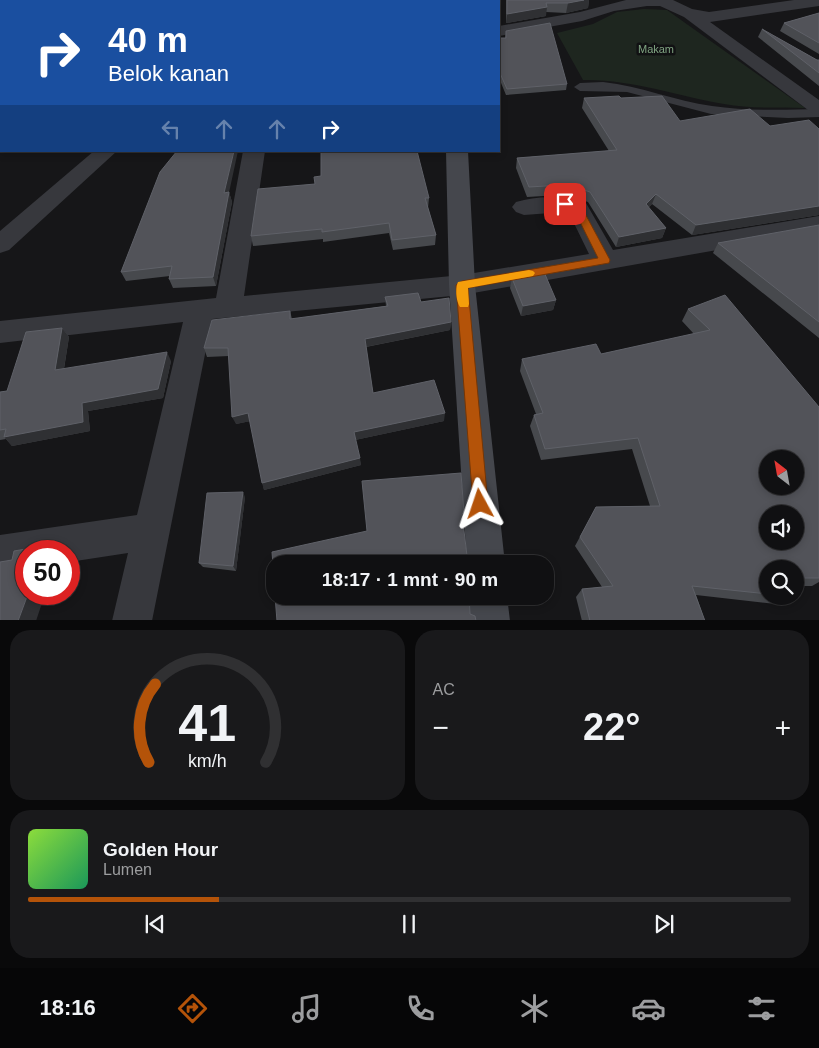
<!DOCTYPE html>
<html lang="id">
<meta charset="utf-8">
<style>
:root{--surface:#101012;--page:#19191b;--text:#f1f3f6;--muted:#9c9d9f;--line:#303032;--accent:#b45309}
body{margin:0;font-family:Arial,sans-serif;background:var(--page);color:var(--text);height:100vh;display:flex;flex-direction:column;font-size:19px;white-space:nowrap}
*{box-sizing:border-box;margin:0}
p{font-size:16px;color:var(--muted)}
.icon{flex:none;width:28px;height:28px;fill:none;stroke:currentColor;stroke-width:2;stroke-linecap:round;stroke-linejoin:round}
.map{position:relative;height:620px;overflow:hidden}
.drawer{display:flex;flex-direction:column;gap:10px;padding:10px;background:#09090a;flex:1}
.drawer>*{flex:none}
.hud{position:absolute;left:0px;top:0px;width:500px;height:152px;box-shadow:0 2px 8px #0003,0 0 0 1px var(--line);background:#1a4fa0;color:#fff;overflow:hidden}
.needle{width:32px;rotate:329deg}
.fabs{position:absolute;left:759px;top:450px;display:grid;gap:10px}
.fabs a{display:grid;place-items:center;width:45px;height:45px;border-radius:50%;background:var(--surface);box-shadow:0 2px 8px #0003,0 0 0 1px var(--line);font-size:25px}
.speed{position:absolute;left:15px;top:540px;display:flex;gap:10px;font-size:25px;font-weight:700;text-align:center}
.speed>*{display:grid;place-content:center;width:65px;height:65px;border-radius:50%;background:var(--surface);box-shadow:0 2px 8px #0003,0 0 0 1px var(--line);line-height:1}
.speed .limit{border:8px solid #d22;background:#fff;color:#111}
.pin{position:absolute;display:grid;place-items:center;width:42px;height:42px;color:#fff;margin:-21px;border-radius:10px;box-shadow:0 2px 8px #0006}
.me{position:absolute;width:55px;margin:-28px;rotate:355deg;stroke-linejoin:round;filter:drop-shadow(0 0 4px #0008)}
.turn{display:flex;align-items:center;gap:18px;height:105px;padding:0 25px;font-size:22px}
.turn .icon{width:65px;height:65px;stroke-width:2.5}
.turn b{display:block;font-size:35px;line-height:42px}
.lanes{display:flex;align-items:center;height:48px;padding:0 25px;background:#0003;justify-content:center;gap:25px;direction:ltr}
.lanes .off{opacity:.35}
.big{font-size:38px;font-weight:700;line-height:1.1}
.drawer .widget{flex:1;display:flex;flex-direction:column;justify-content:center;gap:8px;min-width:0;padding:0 18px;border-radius:20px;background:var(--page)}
.drawer .dial{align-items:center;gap:0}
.dial svg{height:130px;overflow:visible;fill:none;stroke:var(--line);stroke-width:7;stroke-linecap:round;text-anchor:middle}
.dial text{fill:var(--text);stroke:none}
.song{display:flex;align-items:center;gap:15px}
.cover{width:60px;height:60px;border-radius:8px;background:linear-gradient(135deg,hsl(90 70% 55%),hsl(150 70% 35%))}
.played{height:5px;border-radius:2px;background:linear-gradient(90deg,var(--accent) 25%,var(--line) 25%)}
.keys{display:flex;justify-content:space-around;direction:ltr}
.heat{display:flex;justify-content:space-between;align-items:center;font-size:28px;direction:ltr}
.drawer .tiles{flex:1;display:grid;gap:10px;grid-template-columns:1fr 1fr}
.widget:last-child{grid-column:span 2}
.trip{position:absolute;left:266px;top:555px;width:288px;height:50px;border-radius:20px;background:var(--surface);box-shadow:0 2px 8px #0003,0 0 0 1px var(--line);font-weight:700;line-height:50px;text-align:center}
.tab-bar{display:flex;height:80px;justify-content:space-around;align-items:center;background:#060607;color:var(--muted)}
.tab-bar .icon{width:35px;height:35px}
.tab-bar .active{color:var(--accent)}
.tab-bar b{font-size:22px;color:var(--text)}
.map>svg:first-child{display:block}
.green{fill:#1e261f}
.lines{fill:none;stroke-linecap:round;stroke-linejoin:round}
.lane{fill:#37383d;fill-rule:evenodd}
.street{fill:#37383d;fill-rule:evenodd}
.secondary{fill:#45474d;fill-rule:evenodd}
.wall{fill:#47494d}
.shaded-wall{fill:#2f3033}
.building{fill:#525359;stroke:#5f6168;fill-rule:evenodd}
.route{fill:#b45309;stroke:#753606}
.slow{fill:#f59e0b}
.labels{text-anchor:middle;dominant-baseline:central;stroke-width:5;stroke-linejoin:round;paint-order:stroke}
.far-park-label{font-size:11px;fill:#7fa381;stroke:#111113}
</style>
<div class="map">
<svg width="819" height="621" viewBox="0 0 819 621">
<rect width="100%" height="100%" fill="#161618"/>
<path class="green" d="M644,9l23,1 138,98c-27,-1 -55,1 -81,-4 -47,-8 -93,-25 -141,-24l-26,-47 36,-9 24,-12z"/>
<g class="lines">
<path class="lane" d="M603,82c38,4 72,19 109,24 34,5 72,4 107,3v8l-31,1 -77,-4 -84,-22 -47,-1 -6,-4 6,-4z"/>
<path class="street" d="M626,0h47l19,9 17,3 85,-12h25v6l-109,16 109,78v15l-7,-2 -128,-96 -24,-11h-13l-33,5 -32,10 -83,15v-10l81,-14z
M0,3h1v10h-1z
M94,151h23l-108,99 -9,3v-22z
M243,151h22l-21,145 218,-21 127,-21 -20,-41 -5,-1 -40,3 -8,-3 -4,-5 4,-5c23,-7 47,-6 70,1l27,47 206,-34v16l-357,63 -250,24 -60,302h-40l16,-68 -59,9v-11h-43v17l-26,5v-38l137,-20 46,-193 -183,21v-22l216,-23z"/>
<path class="secondary" d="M440,0h16v1h-16z
M446,151h22l7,134 30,279h-38l-18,-279z
M469,596h38l3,25h-40z"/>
</g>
<path class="wall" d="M506,0h83l-1,8 -22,5 -20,-1v4l-40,7z
M819,13v41l-39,-23 4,-8z
M762,29l55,31h2v26l-61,-49z
M506,31l61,53 -1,6 -60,5 -7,-17v-40h6z
M584,98h37l59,23 139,8v86l-127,20 -40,-31 -4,4 18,20 -4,10 -46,9 -28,-45 -6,-2 -5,-6 -50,3 -11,-29 1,-10 92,-7 -27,-43z
M321,176l108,22 -1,10 8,27 -1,10 -42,5 -4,-17 -66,9v-3l-70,7 -2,-10 64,-52z
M229,192l3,10 -16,84 -43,2 -4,-9 1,-3 -44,5 -5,-9z
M819,225v113l-106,-85 5,-10z
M512,278l44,22 -3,10 -32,6 -11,-28z
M385,297l36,5 30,20 -1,8 -84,17 7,46 71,28 -89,19 6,25 -97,25 -14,-69 -14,3 -7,-68 -22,1 -3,-9 86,-37 2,8 94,-13z
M688,309l131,98v175l-7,4h-17v-17h-27v27h27l2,2 -12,7 -89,-10 9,26h-123l-6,-24 6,-8 20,-2 -27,-41 21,-39 54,-1 -18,-57 -91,11 -11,-34 4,-11 2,-1 -16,-43 2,-12 79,-5 93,-20 -12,-13z
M62,328l7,9 -5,32 107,-8 -8,37 -75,13 2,20 -78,15 -6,-7 -6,1v-48l7,-1z
M245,497l-9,74 -33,-4 -4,-4z"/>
<path class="shaded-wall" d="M584,0h5l-1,8 -22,5 2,-10z
M547,7l-1,9 -40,7 1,-9z
M1,116v21l-1,2v-21z
M234,151h4l-11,51 -3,-9z
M229,192l3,10 -16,84 -3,-9z
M656,194l-4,10 -10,10 4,-10z
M819,206v9l-127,20 4,-10z
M666,228l-4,10 -46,9 3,-10z
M556,300l-3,10 -32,6 2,-10z
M451,322l-1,8 -85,17v-8z
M62,328l7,9 -7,43 -7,-10z
M167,352l4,9 -8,37 -75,13 2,20 -78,15 -8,-9 78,-34z
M248,413l3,8 -15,3 -4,-7z
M445,413l-1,8 -89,19 -1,-8z
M360,458l1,7 -97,25 -2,-7z
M243,492l2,5 -9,74 -3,-5z
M44,546l7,5h-9z
M28,594h17l-9,27h-18z"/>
<path class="building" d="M507,0h77l-16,3h-22l1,4 -40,7z
M819,13v30l-35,-20z
M550,23l17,61 -60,5 -8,-18v-33h7v-7z
M762,29l55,31h2v13z
M619,96l2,2 41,-2 18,25 70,-12 20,17 39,-6 10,9v77l-123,19 -40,-31 -10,10 20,24 -47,9 -29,-45 -6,-2 -4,-6 -51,3 -12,-29 100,-8 -33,-52z
M0,104h1v12l-1,2z
M177,151h57l-10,42 5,-1 -16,85 -44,2 3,-13 -51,6 39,-100z
M321,151h96l12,47h-4l11,37 -44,5 -3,-17 -67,9v-3l-71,7 7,-47 57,-5 -1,-7 7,-1z
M819,225v97l-101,-79z
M544,272l12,28 -33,6 -11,-28z
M418,293l3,9 28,-4 2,24 -86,17 8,54 61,-13 11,33 -91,19 6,26 -98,25 -14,-70 -16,4 -4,-69h-24l8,-28 78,-9v8l98,-13 -3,-9z
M725,295l94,112v171h-24v-9h-27v25l-76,-8 13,35h-115l-8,-32 31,-3 -33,-49 16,-30 64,-1 -22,-68 -93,11 -11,-34 9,-2 -21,-54 74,-15 5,10 109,-24 -22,-21zM768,459h27v27h-27zM768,514h27v27h-27z
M62,328l-7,42 112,-18 -9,37 -76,14 1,19 -79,15 2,-8 -6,1v-38l7,-1 19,-59z
M461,473l3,40 -2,1 5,42 10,2 2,6h-204v26l-3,-38 95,-21 -5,-50z
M243,492l-10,74 -34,-3 8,-70z
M44,546l-2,5h-16v43h2l-10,27h-18v-59l12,-2 2,-9z
M795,593l2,5 -11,-2h9z
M275,596h194l1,18 5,2 1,5h-199z"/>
<path class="route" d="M565,201l16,5 29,54 -1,3 -141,25 20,216 -2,5 -6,2 -5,-2 -2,-5 -17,-219 6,-4 136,-23 -24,-48 -13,-4 -1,-2z"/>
<path class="slow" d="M529,270l4,1 2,2 -2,3 -65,12 1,16 -1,3h-8c-4,-6 -5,-19 -2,-25z"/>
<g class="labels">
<g class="far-park-label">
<text x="656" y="49">Makam</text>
</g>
</g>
</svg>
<div class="fabs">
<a><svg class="needle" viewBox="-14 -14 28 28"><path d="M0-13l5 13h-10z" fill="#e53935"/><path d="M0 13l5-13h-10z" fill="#9c9d9f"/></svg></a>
<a><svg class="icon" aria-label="sound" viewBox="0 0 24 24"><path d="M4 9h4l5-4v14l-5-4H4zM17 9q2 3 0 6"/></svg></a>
<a><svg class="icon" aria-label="search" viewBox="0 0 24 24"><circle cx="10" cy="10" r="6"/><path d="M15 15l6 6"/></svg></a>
</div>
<div class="speed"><div class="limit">50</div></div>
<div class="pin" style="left:565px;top:204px;background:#d93025"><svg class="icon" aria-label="arrive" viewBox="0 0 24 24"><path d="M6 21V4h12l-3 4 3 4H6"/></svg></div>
<svg class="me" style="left:480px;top:504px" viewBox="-20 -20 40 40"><path d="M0-17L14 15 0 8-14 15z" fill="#b45309" stroke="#fff" stroke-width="4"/></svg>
<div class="trip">18:17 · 1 mnt · 90 m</div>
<div class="hud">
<div class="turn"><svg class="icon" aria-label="right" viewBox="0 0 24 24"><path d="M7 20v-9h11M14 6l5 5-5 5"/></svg><div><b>40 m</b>Belok kanan</div></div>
<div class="lanes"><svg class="icon off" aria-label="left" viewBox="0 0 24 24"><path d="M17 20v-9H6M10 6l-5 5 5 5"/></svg><svg class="icon off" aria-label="ahead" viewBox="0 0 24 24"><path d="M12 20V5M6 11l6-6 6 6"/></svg><svg class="icon off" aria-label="ahead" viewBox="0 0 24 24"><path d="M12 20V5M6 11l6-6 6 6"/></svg><svg class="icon" aria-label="right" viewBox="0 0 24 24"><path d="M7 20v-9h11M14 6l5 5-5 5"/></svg></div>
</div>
</div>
<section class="drawer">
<div class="tiles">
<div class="widget dial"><svg viewBox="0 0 100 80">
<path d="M14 69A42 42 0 1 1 86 69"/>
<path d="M14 69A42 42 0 0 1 18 21" stroke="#b45309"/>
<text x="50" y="56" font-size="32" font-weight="700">41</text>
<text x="50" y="72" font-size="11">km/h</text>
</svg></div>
<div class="widget"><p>AC</p>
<div class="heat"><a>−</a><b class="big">22°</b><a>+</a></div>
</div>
<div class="widget">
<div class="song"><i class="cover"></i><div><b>Golden Hour</b><p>Lumen</p></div></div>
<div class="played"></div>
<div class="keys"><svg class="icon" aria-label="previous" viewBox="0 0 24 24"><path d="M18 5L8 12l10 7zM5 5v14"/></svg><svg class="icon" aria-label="pause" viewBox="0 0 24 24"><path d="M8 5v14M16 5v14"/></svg><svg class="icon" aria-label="next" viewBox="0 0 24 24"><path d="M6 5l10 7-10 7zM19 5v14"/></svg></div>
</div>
</div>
</section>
<nav class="tab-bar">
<b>18:16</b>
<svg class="icon active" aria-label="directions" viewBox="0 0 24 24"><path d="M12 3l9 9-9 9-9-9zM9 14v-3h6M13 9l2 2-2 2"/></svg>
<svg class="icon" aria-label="music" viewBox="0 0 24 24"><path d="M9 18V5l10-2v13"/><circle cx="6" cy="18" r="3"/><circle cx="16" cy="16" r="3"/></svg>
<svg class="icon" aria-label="phone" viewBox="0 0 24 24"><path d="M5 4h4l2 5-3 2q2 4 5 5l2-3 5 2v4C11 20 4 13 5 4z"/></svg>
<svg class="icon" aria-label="climate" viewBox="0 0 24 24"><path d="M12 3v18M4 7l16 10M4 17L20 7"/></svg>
<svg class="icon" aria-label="car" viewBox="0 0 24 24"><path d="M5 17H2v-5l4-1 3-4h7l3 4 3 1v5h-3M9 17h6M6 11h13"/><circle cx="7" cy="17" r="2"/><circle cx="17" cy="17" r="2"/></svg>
<svg class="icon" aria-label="filters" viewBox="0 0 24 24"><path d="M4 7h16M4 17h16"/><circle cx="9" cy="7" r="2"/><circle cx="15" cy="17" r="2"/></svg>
</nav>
